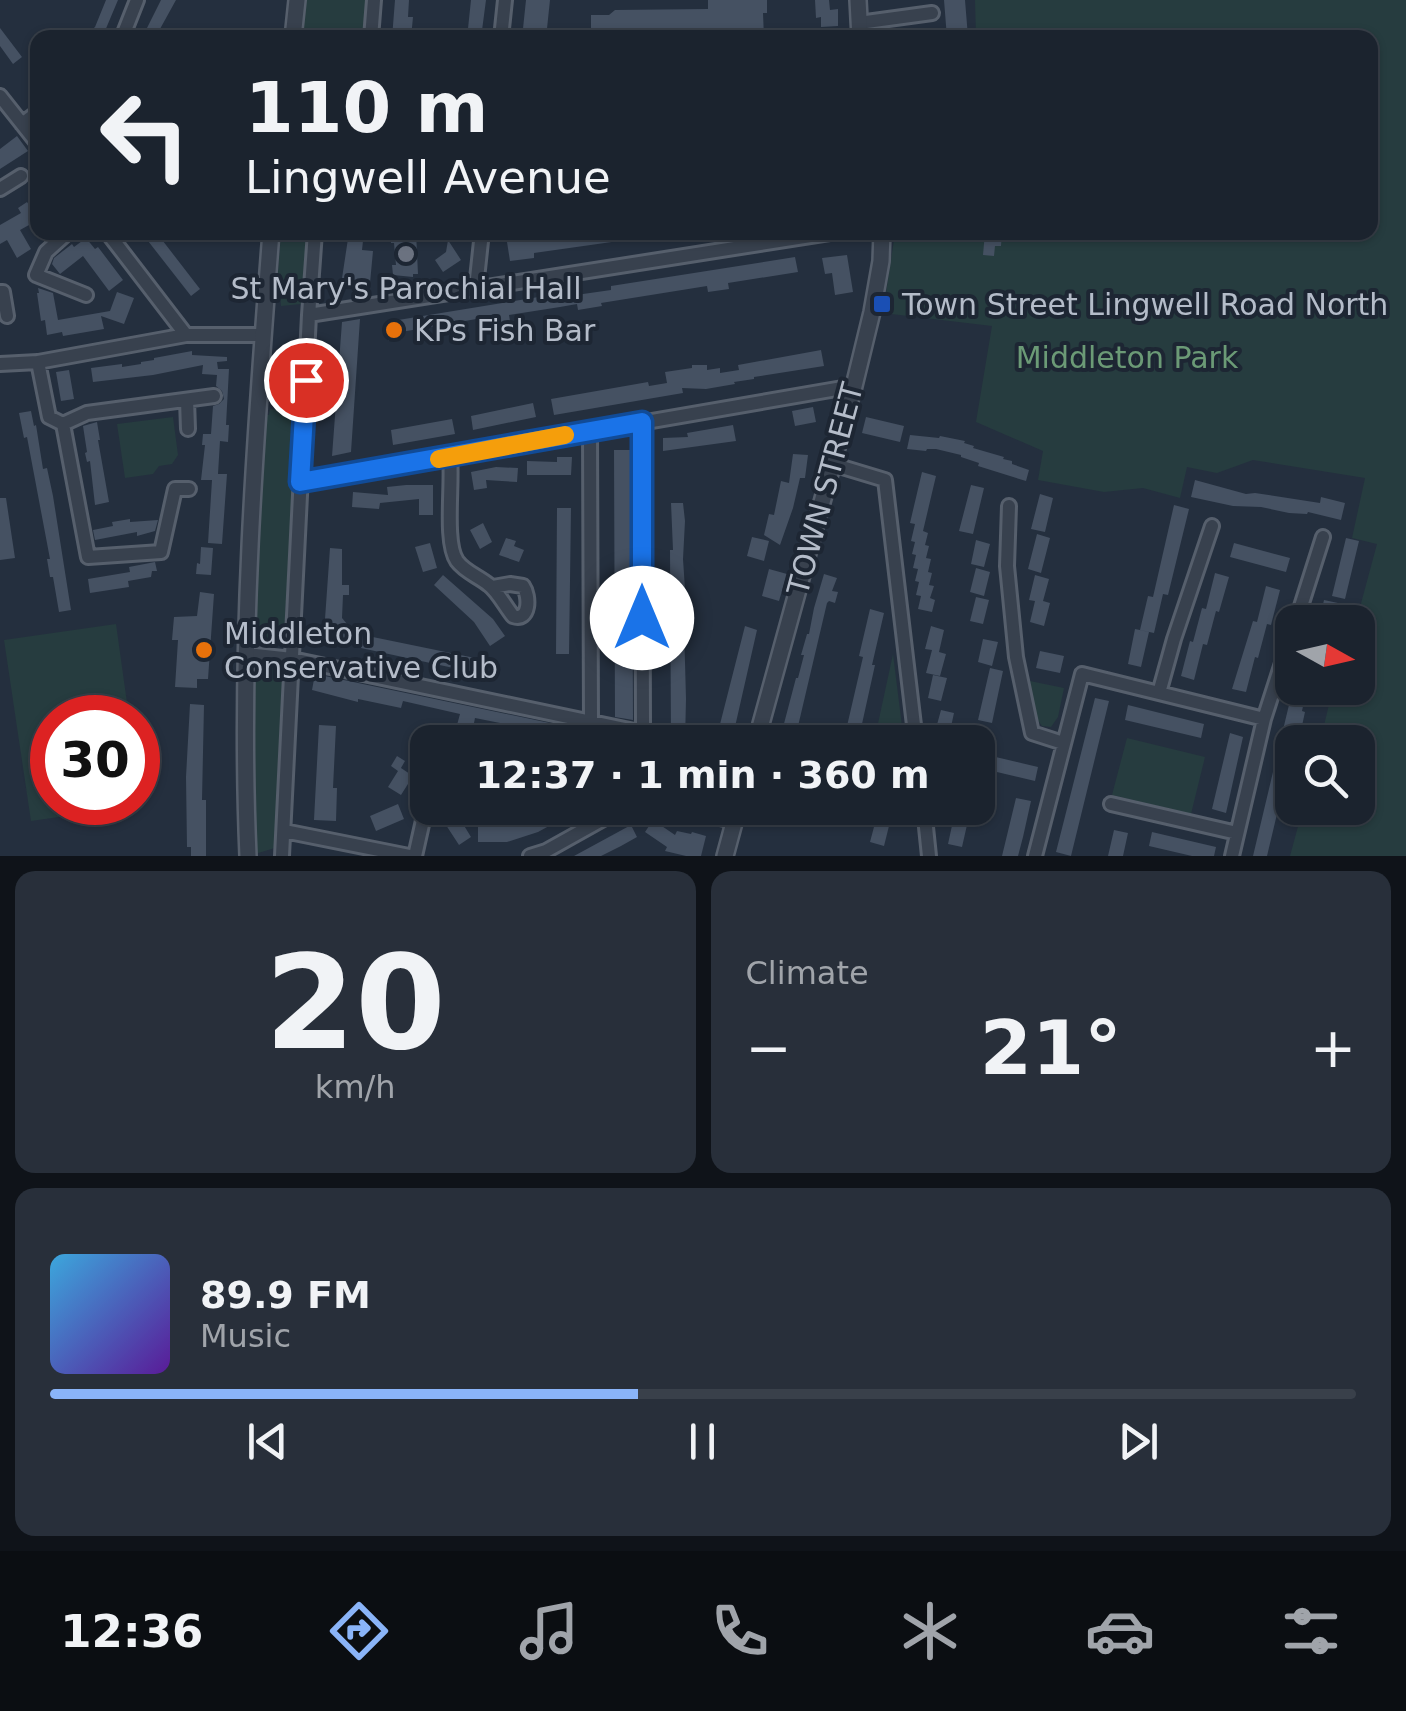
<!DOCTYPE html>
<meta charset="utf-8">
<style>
:root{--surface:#1b232e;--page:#282f3a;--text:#f1f3f6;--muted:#a0a4aa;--line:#39404a;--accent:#8ab4f8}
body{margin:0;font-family:"DejaVu Sans",sans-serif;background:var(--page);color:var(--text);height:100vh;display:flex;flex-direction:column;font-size:38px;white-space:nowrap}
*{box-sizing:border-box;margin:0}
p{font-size:32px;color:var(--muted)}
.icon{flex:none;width:55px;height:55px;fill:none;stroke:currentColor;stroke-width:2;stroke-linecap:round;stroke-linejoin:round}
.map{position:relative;height:856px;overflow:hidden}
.details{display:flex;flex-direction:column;gap:15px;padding:15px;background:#0f1319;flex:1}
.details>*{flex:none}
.guide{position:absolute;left:30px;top:30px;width:1348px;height:210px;border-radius:20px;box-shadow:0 2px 8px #0004,0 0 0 2px var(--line);background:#1b232e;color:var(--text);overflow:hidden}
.needle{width:65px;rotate:98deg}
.tools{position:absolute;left:1275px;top:605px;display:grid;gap:20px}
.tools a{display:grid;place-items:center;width:100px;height:100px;border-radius:20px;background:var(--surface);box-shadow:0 2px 8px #0004,0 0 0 2px var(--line);font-size:50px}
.speed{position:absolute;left:30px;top:695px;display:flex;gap:20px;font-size:50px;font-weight:700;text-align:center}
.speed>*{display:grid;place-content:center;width:130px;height:130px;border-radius:50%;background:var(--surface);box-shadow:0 2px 8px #0004,0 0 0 2px var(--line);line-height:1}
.speed .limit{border:15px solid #d22;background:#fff;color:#111}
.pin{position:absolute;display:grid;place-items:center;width:85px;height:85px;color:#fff;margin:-42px;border:5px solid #fff;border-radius:50%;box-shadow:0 2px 10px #0007}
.me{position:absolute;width:110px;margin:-55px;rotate:0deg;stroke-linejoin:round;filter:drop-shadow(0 0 8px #0008)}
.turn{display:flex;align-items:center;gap:35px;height:210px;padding:0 50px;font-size:45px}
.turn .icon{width:130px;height:130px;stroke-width:2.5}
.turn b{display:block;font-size:70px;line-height:85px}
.big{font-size:75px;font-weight:700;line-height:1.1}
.details .widget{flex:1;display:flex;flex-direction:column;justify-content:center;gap:15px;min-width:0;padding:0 35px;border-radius:20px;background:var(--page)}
.details .dial{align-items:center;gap:0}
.dial b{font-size:130px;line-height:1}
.song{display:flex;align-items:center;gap:30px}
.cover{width:120px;height:120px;border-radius:15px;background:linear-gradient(135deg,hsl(200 70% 55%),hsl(270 70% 35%))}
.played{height:10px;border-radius:5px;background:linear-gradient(90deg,var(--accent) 45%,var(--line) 45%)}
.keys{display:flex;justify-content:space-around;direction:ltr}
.heat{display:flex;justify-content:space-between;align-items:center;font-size:55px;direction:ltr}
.details .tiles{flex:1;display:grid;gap:15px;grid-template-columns:1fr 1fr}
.widget:last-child{grid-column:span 2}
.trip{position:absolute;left:410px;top:725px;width:585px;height:100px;border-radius:20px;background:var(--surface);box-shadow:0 2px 8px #0004,0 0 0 2px var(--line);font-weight:700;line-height:100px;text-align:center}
.menu{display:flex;height:160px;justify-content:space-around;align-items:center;background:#0b0e12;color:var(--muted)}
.menu .icon{width:70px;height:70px}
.menu .current{color:var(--accent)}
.menu b{font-size:45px;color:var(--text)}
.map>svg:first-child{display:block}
.green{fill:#263c3f}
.building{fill:#455162}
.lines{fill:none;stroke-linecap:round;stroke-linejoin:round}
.minor-casing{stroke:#565f6c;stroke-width:18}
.tertiary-casing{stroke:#565f6c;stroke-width:20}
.minor{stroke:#38414e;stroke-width:12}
.tertiary{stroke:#38414e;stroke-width:15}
.route-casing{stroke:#114b97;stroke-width:25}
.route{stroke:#1a73e8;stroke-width:18}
.slow{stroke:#f59e0b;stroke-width:18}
.worship-dot{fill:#6b7280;stroke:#1d2633;stroke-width:4}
.transit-dot{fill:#1a4fb4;stroke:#1d2633;stroke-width:4}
.food-dot{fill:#e8710a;stroke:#1d2633;stroke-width:4}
.labels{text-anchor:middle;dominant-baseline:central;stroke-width:8;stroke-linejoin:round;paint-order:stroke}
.poi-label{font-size:30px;fill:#b4bcc9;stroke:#1d2633;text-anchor:start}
.park-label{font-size:30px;fill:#6b9a76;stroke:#1d2633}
.street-label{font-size:30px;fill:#b4bcc9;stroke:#1d2633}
</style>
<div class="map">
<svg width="1406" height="856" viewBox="0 0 1406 856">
<rect width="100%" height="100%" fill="#242f3e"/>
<path class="green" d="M305,0h64l-4,37 -65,1z
M975,0h431v856h-116l13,-48h55v-66h-38l13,-54h25v-66h-2l21,-78 -25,-6 13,-60 -112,-18 -36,13 -30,-6 -7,31 -37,-10 -39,4 -66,-12 5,-29 -67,-29 16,-96 -109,-13 12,-80 475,-1v-194l-394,-1z
M281,233h26l-6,71 -20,2 -3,-34z
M300,355l-3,52 -27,-3 2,-34z
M270,409l27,2 -13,226 -4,7 -26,-2 -2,-6 12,-221h5z
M173,417l5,38 -6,9 -13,2 -6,8 -28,4 -8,-54z
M116,624l13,93 -77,1v84h86v-27l4,30 -111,16 -27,-181z
M893,654l11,88h-30z
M263,665l20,3 3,3 -8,176 -23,7 -2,-180 6,-8z
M1030,681l34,7 -6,29 -7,10 -9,-1 -7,-10z
M1127,738l78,19 -14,57 -79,-19z"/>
<path class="building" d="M106,0h12l-16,38h-20l13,-11z
M161,0h15l-21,38h-13z
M395,0h14l-1,17h5l-2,21h-19z
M471,0h15l-5,38h-14z
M526,0h24l-4,38h-24z
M708,0h59v13h-4l1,25h-173v-23h18l6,-5 93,-1z
M815,0h14l1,10 8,-1v17l-17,1v-10l-5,1z
M944,0h21l3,37 -21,1z
M0,28l22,29 -9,7 -13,-18z
M17,136l11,15 -28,18v-20z
M38,199v21l-18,10 11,19 -14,9 -10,-18 -7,4v-19l21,-12 -3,-5 9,-6 2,3z
M141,232h15l44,57 -9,7z
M349,232h15l-2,18 11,1 -3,32 -29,2z
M390,232h26l2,42h-5v3l-20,-2 -1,-10h4l-2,-22h-3z
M576,232h57v7l-99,14v5l-24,3 -3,-19z
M985,232h17l-1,14h-6l-1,10 -11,-1z
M86,238l9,11 3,-2 25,33 -14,11 -26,-35 -23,18 -8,-10 2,-6 18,-14 2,3z
M448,240l13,20 -18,12 -8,-12 11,-8z
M847,255l6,37 -18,3 -3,-22 -7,1 -3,-16z
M795,257l3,15 -70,11 1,6 -21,3 -1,-6 -106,17 1,3 -24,4 -1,-6 -17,3 -51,8 1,6 -21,3 -1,-7 -87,15 1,7 -14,2 -2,-19 183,-30v4l42,-6v-4z
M38,288l15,5 5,27 52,-9 7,-19 17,6 -10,26 -23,-8 3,13 -41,7 -1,-4 -15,3 -2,-15 -4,1 -4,-28h2z
M360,319l-9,133 -19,4 10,-134z
M821,350l3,16 -70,11v2l-20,3 1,2 -29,5 -24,-1 1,5 -129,22 -3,-16 97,-17 1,4 18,-3 -2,-11 27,-4v-3h15v5l13,-2v5l19,-3 -1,-5z
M192,351v4l35,2v4l-10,1 1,7h11l-3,56h3l-1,17 -8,-1 -2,33h9l-5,70 -14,-1 4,-63h-11l4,-35h-3l1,-11h8l2,-28 6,-2 5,-5 -2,-8 -6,-5 1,-11 -15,-1 1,-9 -50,10 -60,7 -2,-14 31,-4v3l19,-3v-2l13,-2v-2z
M69,370l5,29 -13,2 -5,-29z
M533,403l3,14 -63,13 -2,-14z
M813,407l3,15 -21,4 -3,-15z
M31,411l3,15 2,-1 7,44 4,-1 6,28 18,114 -12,2 -6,-35h-3l-3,-18h3l-23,-122 -3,1 -5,-25z
M866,417l38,9 -4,16 -38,-9z
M452,419l3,15 -62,11 -2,-15z
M97,422l3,18h-2l11,62 -14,3 -5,-44 -3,1 -2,-9 2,-1 -4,-26z
M733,425l3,16 -73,10v-13l25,-1 -1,-4z
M910,435l29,3 1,-2 25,5 -1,2 10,3 -1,2 31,9 -1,2 9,2v3l17,6 -3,11 -48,-15 1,-3 -18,-6v-2l-25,-6h-9l-1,2 -19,-2z
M614,450h18l1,270 -18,-3z
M793,454l15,1 -3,23h-5l-7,30 -13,37 -16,-10 5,-21 5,1 7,-34 8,2z
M557,457h15l-1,18h-44v-14l30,1z
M496,467l22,1 -1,14 -31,-2 1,8 -13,2 -3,-18z
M922,472l14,4 -13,55 5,2 -3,12 4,1 -3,12 5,1 -3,13 4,1 -3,12 5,1 -4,12 5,2 -3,12 -14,-3 3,-13 -5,-1 3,-13 -4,-1 3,-12 -5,-1 3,-13 -4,-1 3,-12 -4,-1 4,-17 -5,-1z
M1195,480l51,14 9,-1 65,10 1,-6 24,6 -4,17 -33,-8 -1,2 -18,-1 -28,-6 -28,-1 -42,-9z
M406,485h27v30h-14v-16l-39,4 -1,6 -27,-2 1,-15 35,3 -1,-8z
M971,485l13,3 -11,46 -14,-3z
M1040,494l13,4 -8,34 -14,-3z
M0,498h6l9,60 -15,2z
M671,503h12l2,18 -2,38 2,30h-2l3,110 -1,43h-14l-1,-192h3z
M1174,505l15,4 -21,86 -5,-1 -9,39 -14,-3 8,-34 5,1z
M557,508h14l-2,146h-13z
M130,519v3l28,-2 -3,11 -18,5v-4l-42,8 -2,-10 20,-4 -1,-4z
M483,523l9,19 -12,7 -10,-19z
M1037,534l13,4 -9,35 -13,-4z
M752,537l17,4 -5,20 -17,-5z
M506,538l10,3 -2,5 10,4 -5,12 -20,-7z
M1346,538l13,3 -14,58 -13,-3z
M976,540l14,4 -6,23 -13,-3z
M430,543l7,25 -14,4 -8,-25z
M1234,543l56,15 -4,14 -56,-15z
M201,547l12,1 -2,27 -15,-1 1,-11 3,1z
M330,548l12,1v36h7v10h-6l-1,23 15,18 -10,9 -22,-26z
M155,562l2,9h-5l-1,6 -23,4 1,6 -39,6 -2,-14 42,-7 -1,-5z
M976,568l14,4 -6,24 -14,-4z
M769,569l18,5 -8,27 -17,-5z
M1215,573l14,4 -10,35 -3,-1 -9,34 -4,-1 -9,36 -13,-4 9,-35 3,1 9,-34 4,1z
M824,574l13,4 -5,13 6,1 -3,11 -6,-2 -2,2 -32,136 -14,-4 15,-57h2l6,-23h-3l6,-21h2l5,-26z
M443,575l50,44 12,17 -15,10 -16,-24 -40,-37z
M1035,575l14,4 -6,22 7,2 -6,23 -14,-4 5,-21 -6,-1z
M1266,586l14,4 -9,35 -4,-1 -9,34 -3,-1 -9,35 -14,-3 21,-68 4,1z
M200,592l14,2 -6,85h-11v9l-22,-1 3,-47h-6l2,-23 23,-1z
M976,597l13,3 -6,24 -13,-3z
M1324,600l14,3 -4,19h-15z
M870,609l14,4 -12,52h3l-17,77 -14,-3 19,-82 -4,-1z
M745,626l12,4 -25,110 -15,-4z
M931,626l13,4 -5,22 7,2 -6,22 -14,-3 6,-23 -7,-1z
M1135,629l14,3 -8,35 -13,-3z
M363,635l112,23 -3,14 -111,-24z
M983,639l15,3 -6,24 -14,-4z
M1040,651l24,5 -4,17 -24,-5z
M990,668l13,3 -11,52 -14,-3z
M315,674l307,64 -1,4h-63l-19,-3 2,-8 -66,-13 -2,10 -16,-3 3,-11 -57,-13 -2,7 -43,-9v3l-46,-12z
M933,675l14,3 -6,23 -13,-3z
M1293,688h14l-5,23 3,1 -5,23 -8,-2v18l-25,105h-14z
M1095,698l14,3 -38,155 -15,-4z
M190,704l14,1 -2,95h4v56h-15v-9h-4l-1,-70z
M1128,705l76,19 -3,14 -76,-18z
M941,710l13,3 -5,23 -14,-4z
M319,725l17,1 -3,62h4l-1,33 -22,-1z
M1230,733l13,4 -17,76 -14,-4z
M983,754l55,13 -3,14 -55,-13z
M397,756l8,5 -4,7 12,8 -12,19 -13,-8 10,-16 -7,-5z
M1016,798l15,3 -8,36 -5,19h-16z
M398,804l6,15 -28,12 -6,-15z
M543,808h39l-44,24 -31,10h-29v-19h28l22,-7z
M879,808l14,2 -9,36 -14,-4z
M457,814l14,23 -12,8 -15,-23z
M653,820l22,15 2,-4 14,3 1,-2 14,4 -5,20h-15l-21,-5 2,-4 -22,-15z
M953,821l14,4 -5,22 -14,-3z
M631,825l6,12 -16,9 -20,10h-27z
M1114,830l14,3 -5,23h-15z
M1152,832l64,15 -2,9h-22l-43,-10z"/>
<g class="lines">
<g class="minor-casing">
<path id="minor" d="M859,23l73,-10
M122,38l15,-38
M371,38l3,-38
M501,38l4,-38
M0,96l38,48
M22,124l16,-12
M0,189l21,-13
M68,232l-22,20 -10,23 50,20
M107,232l79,103
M476,288l6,-56
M0,292h3l4,24
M309,315l527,-83
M38,362l11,55 14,7 25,133 73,-5 14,-63h14
M0,364l38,-2 148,-27h77
M187,400l1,29
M642,422l1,301 3,19
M63,424l24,-11 127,-17
M590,431l1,291
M450,457c3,26 -6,85 7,104 8,11 21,15 32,24 9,7 16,21 24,31 17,6 17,-20 10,-30l-13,-2 -17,3
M832,464l53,16 31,262
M300,482l554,-96
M1009,506l-2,60 9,91 16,76 31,10
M1296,622l27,-85
M246,654l46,5 352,74
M1159,693l15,-54 38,-113
M1111,804l126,29
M671,808l63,13
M924,808l5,48
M284,831l125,25
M282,856l27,-541 6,-83
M415,856l13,-58
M530,856l16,-5 77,-43
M1035,856l47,-182 182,45
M1232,856l32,-137 28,-87"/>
</g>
<g class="tertiary-casing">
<path id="tertiary" d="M858,0l2,38
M293,38l4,-38
M756,742l98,-356 18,-74 9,-51 1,-29
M248,856c-9,-208 7,-417 23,-624
M725,856l13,-48"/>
</g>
<use href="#minor" class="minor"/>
<use href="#tertiary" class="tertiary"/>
</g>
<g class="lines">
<g class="route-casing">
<path id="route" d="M306,380l-6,102 342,-60v196"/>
</g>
<use href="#route" class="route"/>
<path class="slow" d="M439,459l126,-24"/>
</g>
<circle class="worship-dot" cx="406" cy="254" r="10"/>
<rect class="transit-dot" x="872" y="294" width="20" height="20" rx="5"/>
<g class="food-dot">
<circle cx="394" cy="330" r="10"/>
<circle cx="204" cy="650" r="10"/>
</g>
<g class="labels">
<g class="poi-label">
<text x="406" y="288" text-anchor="middle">St Mary's Parochial Hall</text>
<text x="902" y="304">Town Street Lingwell Road North</text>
<text x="414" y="330">KPs Fish Bar</text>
<text x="224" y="633">Middleton<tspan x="224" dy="34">Conservative Club</tspan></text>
</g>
<g class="park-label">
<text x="1127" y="357">Middleton Park</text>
</g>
<g class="street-label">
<text transform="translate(825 489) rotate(-75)">TOWN STREET</text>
</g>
</g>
</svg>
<div class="tools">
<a><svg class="needle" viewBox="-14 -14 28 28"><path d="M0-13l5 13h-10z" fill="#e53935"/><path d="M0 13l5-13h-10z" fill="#a0a4aa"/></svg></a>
<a><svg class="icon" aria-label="search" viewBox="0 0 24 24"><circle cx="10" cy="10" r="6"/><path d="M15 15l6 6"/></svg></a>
</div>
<div class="speed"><div class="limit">30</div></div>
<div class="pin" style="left:306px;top:380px;background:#d93025"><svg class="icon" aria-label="arrive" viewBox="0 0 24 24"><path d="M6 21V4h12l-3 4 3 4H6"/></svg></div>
<svg class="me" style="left:642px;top:618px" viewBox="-20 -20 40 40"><circle r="19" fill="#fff"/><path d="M0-13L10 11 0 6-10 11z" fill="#1a73e8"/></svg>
<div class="trip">12:37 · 1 min · 360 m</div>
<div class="guide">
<div class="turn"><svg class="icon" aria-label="left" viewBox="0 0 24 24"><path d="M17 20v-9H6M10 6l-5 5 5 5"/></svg><div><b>110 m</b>Lingwell Avenue</div></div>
</div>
</div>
<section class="details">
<div class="tiles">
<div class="widget dial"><b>20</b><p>km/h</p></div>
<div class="widget"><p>Climate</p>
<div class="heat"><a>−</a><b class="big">21°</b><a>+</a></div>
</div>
<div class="widget">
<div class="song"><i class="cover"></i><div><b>89.9 FM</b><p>Music</p></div></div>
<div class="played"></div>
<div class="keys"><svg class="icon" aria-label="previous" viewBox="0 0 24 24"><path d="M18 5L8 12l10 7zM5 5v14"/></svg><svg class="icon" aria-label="pause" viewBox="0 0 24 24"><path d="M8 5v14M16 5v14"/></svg><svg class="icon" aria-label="next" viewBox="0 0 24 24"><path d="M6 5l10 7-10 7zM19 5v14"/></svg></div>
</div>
</div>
</section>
<nav class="menu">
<b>12:36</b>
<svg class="icon current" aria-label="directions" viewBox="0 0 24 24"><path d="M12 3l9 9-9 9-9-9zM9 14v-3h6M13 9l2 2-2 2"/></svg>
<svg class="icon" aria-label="music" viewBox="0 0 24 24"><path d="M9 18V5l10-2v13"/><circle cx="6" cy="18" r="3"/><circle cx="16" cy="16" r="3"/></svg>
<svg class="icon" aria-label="phone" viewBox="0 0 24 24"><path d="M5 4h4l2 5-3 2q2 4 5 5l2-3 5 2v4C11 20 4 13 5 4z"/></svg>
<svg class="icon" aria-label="climate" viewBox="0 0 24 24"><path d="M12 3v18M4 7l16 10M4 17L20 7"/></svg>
<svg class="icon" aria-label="car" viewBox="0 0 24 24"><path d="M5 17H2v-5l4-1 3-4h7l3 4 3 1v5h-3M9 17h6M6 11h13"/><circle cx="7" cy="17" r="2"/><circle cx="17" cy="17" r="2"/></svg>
<svg class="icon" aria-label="filters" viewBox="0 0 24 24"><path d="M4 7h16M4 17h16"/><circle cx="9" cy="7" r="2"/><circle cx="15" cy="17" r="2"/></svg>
</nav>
